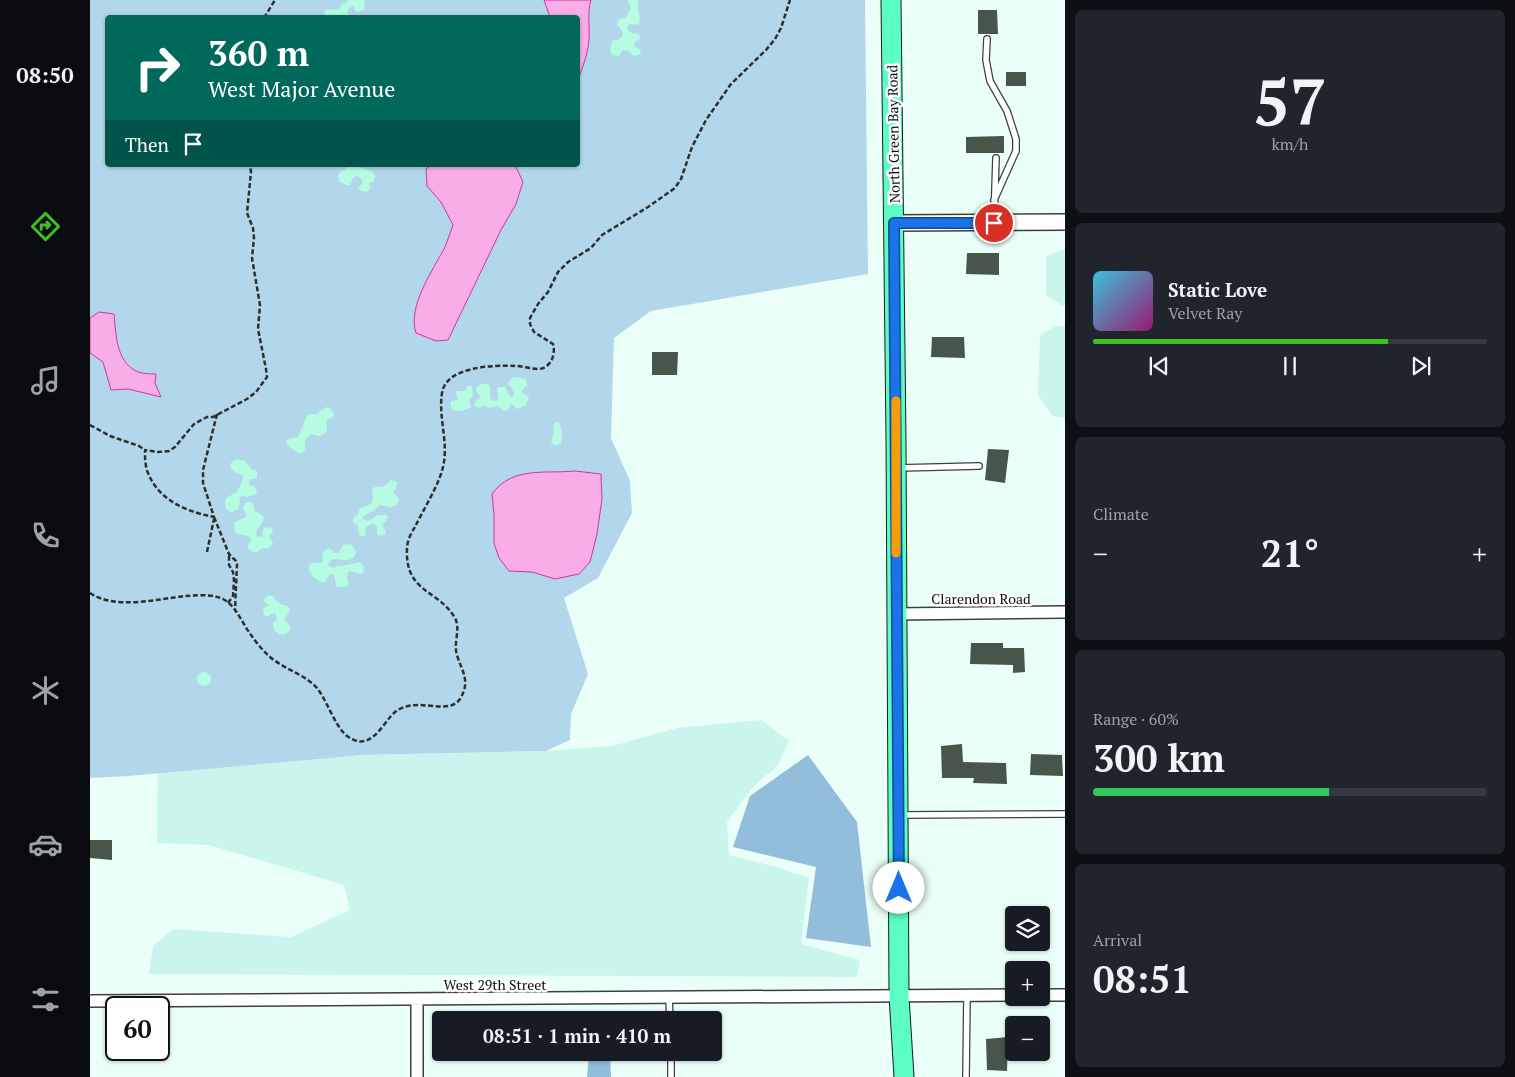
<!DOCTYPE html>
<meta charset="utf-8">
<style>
:root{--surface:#171b24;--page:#20242c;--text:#f1f3f6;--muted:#9ea1a6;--line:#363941;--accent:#3dc020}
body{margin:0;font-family:"PT Serif",serif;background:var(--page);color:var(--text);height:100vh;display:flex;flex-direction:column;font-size:19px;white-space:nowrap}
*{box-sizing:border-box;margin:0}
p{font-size:16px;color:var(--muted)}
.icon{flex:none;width:28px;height:28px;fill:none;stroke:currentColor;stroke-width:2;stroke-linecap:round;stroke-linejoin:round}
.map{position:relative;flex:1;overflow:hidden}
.side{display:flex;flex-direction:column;gap:10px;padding:10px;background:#0d0f14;width:450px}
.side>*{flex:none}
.banner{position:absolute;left:15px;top:15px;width:475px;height:152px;border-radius:5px;box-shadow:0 1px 4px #0004;background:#00695c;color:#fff;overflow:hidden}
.tools{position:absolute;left:915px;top:906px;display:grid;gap:10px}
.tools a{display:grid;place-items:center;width:45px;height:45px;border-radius:5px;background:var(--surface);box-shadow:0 1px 4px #0004;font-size:25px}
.speed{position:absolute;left:15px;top:996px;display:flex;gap:10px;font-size:25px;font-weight:700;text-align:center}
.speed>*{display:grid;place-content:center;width:65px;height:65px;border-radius:50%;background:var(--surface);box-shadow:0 1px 4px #0004;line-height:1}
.speed .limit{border:2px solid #111;border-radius:8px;background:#fff;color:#111}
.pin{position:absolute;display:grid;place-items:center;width:42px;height:42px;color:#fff;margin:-21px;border:2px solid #fff;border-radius:50%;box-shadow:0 1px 5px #0007}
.me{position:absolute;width:55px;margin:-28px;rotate:0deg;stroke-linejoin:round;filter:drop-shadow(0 0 4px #0008)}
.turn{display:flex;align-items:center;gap:18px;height:105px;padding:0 20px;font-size:22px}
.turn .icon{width:65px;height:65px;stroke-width:2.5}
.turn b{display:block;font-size:35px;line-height:42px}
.then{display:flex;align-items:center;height:48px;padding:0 20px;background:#0003;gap:10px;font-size:19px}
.big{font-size:38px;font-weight:700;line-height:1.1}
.side .card{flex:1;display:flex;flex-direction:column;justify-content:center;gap:8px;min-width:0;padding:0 18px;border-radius:8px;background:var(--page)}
.side .dial{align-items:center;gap:0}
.dial b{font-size:65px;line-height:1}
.song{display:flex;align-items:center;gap:15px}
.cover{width:60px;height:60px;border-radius:8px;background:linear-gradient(135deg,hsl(190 70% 55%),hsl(320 70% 35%))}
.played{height:5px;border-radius:2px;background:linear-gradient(90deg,var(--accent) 75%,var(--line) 75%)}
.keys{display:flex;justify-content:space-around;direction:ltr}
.heat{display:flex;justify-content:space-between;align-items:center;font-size:28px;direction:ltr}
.charge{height:8px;border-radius:4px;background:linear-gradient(90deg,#34c759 60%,var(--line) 0)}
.trip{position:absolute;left:342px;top:1011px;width:290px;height:50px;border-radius:5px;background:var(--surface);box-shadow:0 1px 4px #0004;font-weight:700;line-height:50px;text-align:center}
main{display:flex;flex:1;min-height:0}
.tabs{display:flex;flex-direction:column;width:90px;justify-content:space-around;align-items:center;background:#090b0e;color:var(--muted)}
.tabs .icon{width:35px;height:35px}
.tabs .current{color:var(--accent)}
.tabs b{font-size:22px;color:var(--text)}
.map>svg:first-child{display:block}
.farmland{fill:#caf5ec}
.green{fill:#b3d7ea;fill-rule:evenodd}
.forest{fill:#92bddb}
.sand{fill:#b5fce3}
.water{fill:#f8ade6;stroke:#d132a7}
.building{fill:#48554b}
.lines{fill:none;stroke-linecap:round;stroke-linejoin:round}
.service-casing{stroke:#3f3f3f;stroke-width:8}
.minor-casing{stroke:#3f3f3f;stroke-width:14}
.tertiary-casing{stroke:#3f3f3f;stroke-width:18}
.primary-casing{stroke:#1d1d1d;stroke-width:21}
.path{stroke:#2e2e2e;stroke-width:2.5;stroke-dasharray:5 2.5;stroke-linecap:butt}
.service{stroke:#fff;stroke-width:5.5}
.minor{stroke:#fff;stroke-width:11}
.tertiary{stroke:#fff;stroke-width:15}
.primary{stroke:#5cfdc0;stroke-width:19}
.route-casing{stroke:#114b97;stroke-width:12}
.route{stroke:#1a73e8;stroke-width:9}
.slow{stroke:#f59e0b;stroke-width:9}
.labels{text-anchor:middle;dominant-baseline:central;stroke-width:5;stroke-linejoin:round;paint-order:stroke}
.street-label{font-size:14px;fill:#0c0c0c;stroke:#fff}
</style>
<main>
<nav class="tabs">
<b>08:50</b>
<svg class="icon current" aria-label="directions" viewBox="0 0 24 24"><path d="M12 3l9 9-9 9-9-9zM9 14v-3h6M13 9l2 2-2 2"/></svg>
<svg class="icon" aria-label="music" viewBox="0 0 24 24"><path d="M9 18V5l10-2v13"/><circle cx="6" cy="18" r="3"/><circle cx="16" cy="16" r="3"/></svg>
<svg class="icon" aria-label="phone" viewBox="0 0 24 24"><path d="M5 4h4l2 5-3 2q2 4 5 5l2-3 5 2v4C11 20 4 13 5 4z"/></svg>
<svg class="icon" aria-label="climate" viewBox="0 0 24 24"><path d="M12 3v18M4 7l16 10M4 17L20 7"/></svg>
<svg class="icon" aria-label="car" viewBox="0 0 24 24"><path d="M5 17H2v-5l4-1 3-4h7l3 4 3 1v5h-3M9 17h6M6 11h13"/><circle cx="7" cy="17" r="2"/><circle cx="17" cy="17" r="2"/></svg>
<svg class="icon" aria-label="filters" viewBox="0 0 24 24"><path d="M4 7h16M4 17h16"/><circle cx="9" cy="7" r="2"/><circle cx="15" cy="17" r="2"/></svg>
</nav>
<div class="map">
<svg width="975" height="1077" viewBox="0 0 975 1077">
<rect width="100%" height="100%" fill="#eafff8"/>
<path class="farmland" d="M975,249v56h-4l-15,-10v-39z
M965,326h10v92l-12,-2 -15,-21 2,-60z
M671,720l28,21 -11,24 -27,24 -24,33 2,33 44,11 36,12 -8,66 59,16 -3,17 -708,-3 4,-28 20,-17 118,8 59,-27 -6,-25 -135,-40 -52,-2 1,-83 388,-9 66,-5 65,-18z"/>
<path class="green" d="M0,0h775l3,274 -217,37 -37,27 -3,100 19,43 2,32 -34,65 -34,20 24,76 -17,40 -1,26 -24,11 -184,4 -233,21 -39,2zM18,18h470v147h-470z"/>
<path class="forest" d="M718,755l49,67 14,125 -65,-9 10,-71 -83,-20 17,-51z
M499,1053h21l1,24h-24z"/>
<path class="sand" d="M258,0h16l1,6 -1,4 -7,2 -4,-6 -4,2 -2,5 6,4h-29v-5l4,-3 11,1 3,-6 4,-1z
M538,0h11c-4,8 3,15 0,23l-2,2 -7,-1 -3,3c2,8 7,5 13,8v4l-4,2 -2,3 1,3 6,3 -1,4 -6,2c-7,-5 -9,-11 -15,0l-7,-1 -2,-5 2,-9 8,-2 3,-4 -2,-6 -4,-4c0,-6 4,-6 9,-8l5,-9z
M257,165c5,0 24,4 27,9 2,3 1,4 -1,8l-4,1 1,6 -3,3 -5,-1 -4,-2 5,-7 -3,-5 -5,-1 -3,3v3l-3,3h-3l-6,-3 -2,-7 3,-4 4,-1z
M426,377l9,2 2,4v3l-3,2 -3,4 7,4 1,2 -4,8 -8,3 -6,-6 -2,6 -4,2 -8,-5 -7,2 -7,-3 -3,3 -3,-1 -3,-2 3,-6 3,-1c0,-2 -2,-4 -3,-6 -3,-8 6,-9 11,-8l2,3v11l3,3h3l2,-2 -1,-10 2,-2h6l5,10 4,-1v-4l-6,-9 4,-5z
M377,386h5l1,11 -4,3 2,7c-7,4 -23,8 -20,-6l7,-1 -2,-7 1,-2h8z
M237,407l3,1 4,6 -2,4 -6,3c1,7 3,12 -6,15l-9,-2c-9,7 -5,7 -6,16l-4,3 -6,-1 -1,-2 -5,-3 -3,-5 1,-3 11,-2 10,-23h9z
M466,422l3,1c4,5 3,15 2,20l-6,3 -4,-3 3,-10 -1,-7z
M147,459l8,2 6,8 6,2v7l-8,2v5c6,1 7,2 8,8l-2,2 -10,2 -2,-2 -3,2 -1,11c-9,9 -17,0 -13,-10l11,-6 6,-12v-4c-6,-5 -14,-3 -12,-13z
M301,480l4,1 2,2 -1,5 -3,4 6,7 -2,6 -6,2 -11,-2 -8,7 -9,4v3l5,2 10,-6h8l2,2 -1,3 -5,4 3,6v4l-5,2 -3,-2v-8l-4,-3 -7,4 -1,9h-5l-1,-2 -1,-8 -5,-4v-4l5,-3c2,-12 6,-6 14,-12 2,-5 -1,-10 1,-15l4,-2 6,1z
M156,502h4l3,1 2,8 7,4 2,3c-2,8 -10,11 -7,19l5,-1 1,-7 3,-2 6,1 1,4 -4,4 4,7c-3,6 -6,5 -12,6l-4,3h-4l-5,-4v-4l3,-4v-2c-8,-6 -20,0 -16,-16l11,-5v-3l-3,-7z
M258,544l4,1 4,7c-3,12 -14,7 -23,7l-4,4 -1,2 4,3 5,-2 11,-1 12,-3 4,5 -1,6 -3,1 -8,-3 -4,1 -1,7 2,5 -2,2 -5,1 -6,-1 -2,-11 -4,-1 -5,8h-3c-8,-2 -14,-9 -13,-17l5,-3c3,1 6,2 9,-1l-1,-7 2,-3 5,-3 6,5h3l5,-8z
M179,595l4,1c2,3 4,7 7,8 6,2 9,0 10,7l-4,5 -1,4 6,7 -1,3 -4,4h-7l-5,-4 -1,-7 4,-4 -1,-5 -2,-1 -7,4 -3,-2 -1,-6 6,-4 -5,-4v-2z
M107 679a7 7 0 1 1 14 0a7 7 0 1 1-14 0Z"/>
<path class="water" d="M454,0h47c-4,13 -1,25 -2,39 -1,15 -6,27 -11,41v-62l-28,-1z
M341,165h84l8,17 -7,22 -15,26 -53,110 -12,1 -20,-8c-9,-26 17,-63 29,-86 3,-7 5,-15 8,-22l-12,-23 -14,-16 -1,-17z
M9,312l15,2c2,20 2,47 22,57 6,3 15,3 20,3l-1,9 6,14 -33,-8 -17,1 -8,-28 -13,-9v-35z
M485,471l26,3 1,25 -5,35 -7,28 -11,12 -24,5 -23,-7 -23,-1 -10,-13 -5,-15v-28l-2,-21c20,-28 53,-20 83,-23z"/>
<path class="building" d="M888,10h19l1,24h-20z
M916,72h20v14h-20z
M914,136v17h-38v-16z
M877,253h32v22l-33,-1z
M842,337h32l1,21 -34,-1z
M562,352h26l-1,23h-25z
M898,449l21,1 -4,33 -20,-3z
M881,643h32v5h21l1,24 -12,1v-8l-43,-1z
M872,744l1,18 43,1 1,21 -34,-1 1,-5h-32l-1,-32z
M941,754l31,1 1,21 -33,-1z
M0,840h22v20l-22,-2z
M918,1037l-1,34 -20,-1 -1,-31z"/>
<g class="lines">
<g class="service-casing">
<path id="service" d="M897,39l-1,21 4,21 17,30 9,28v12l-22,49
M904,220l2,-62
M808,468l81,-2
M811,815l164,-1
M579,998l1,22
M581,1052v25
M876,1077l1,-82"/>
</g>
<g class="minor-casing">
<path id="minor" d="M807,614l168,-2
M951,995h24
M0,1001l924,-6
M327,1077v-77"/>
</g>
<g class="tertiary-casing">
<path id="tertiary" d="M804,223l171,-1"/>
</g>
<g class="primary-casing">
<path id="primary" d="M801,0l5,440 3,556 5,81"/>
</g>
<path class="path" d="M174,18l11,-18
M127,414l-14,56v13l11,34c-26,-5 -55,-16 -66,-44 -3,-7 -3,-15 -3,-23l13,2 11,-1 6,-4 19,-23 13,-7h6l34,-18 9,-7 11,-15 -1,-8 -8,-40 2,-24 -8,-47 2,-20 -1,-10 -6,-15 4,-41 -1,-7
M0,425l20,11 29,10 6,4
M124,517l15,37 7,7 1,3 -2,46
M117,552l7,-33
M0,593c25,17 67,6 96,3 12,-1 26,-2 37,3 13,7 18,22 26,33 6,9 13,18 21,25 14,12 34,17 47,31 11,14 17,37 30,48 21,16 33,-7 44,-20 21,-24 56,2 69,-17 11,-18 2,-27 -3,-44 -4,-12 4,-26 -2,-37 -17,-29 -50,-25 -48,-69 0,-8 4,-16 8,-22 8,-17 24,-42 28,-60 6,-24 -5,-50 -1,-74 4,-27 52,-28 73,-27 8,0 16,3 24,3 12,-1 17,-15 14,-25l-19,-12 -4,-8v-6l8,-14 10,-12 10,-20 10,-10 23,-14 11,-13 46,-28 27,-19 6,-9 11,-32 14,-27 25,-36 35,-34 9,-11 6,-11 9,-28
M138,603l5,-7 1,-16 -1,-8 -4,-7v-11"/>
<use href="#service" class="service"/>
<use href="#minor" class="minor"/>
<use href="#tertiary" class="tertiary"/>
<use href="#primary" class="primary"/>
</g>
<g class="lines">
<g class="route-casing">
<path id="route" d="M809,888l-5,-665h100"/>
</g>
<use href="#route" class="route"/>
<path class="slow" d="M806,401v152"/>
</g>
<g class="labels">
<g class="street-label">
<text transform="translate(803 134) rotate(-91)">North Green Bay Road</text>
<text x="891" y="598">Clarendon Road</text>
<text x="405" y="984">West 29th Street</text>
</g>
</g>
</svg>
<div class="tools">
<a><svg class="icon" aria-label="layers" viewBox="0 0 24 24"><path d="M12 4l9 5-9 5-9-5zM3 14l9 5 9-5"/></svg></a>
<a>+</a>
<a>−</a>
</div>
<div class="speed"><div class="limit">60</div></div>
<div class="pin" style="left:904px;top:223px;background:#d93025"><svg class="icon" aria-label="arrive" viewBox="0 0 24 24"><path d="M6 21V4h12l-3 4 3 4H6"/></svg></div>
<svg class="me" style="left:809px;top:888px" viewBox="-20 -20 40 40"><circle r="19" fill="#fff"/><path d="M0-13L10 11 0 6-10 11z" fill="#1a73e8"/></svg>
<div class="trip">08:51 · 1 min · 410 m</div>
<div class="banner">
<div class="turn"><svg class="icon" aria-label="right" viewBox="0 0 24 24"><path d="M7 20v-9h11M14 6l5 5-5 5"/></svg><div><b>360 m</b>West Major Avenue</div></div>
<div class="then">Then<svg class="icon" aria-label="arrive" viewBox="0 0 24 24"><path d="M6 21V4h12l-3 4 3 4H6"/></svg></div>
</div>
</div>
<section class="side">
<div class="card dial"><b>57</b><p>km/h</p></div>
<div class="card">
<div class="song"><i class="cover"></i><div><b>Static Love</b><p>Velvet Ray</p></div></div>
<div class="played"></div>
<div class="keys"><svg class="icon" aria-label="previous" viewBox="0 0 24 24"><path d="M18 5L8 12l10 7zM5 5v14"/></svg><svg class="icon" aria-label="pause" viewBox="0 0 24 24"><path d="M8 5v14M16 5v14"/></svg><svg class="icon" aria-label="next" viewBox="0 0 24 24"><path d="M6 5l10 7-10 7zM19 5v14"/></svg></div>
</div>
<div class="card"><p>Climate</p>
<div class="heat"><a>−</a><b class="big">21°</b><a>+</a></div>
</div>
<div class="card"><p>Range · 60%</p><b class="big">300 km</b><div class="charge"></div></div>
<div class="card"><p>Arrival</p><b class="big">08:51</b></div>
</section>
</main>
